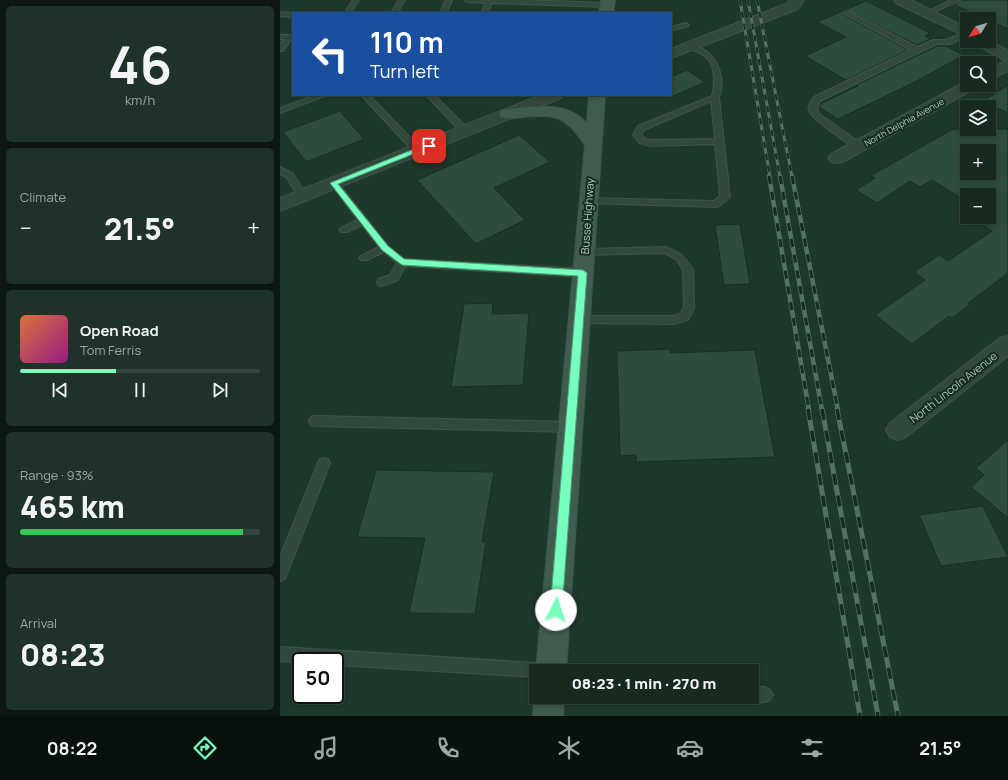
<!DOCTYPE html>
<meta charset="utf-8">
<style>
:root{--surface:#162a20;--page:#1f3229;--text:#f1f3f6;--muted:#9ea7a5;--line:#35463e;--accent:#77ffbe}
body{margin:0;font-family:Manrope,sans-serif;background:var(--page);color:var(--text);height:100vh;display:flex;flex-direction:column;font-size:15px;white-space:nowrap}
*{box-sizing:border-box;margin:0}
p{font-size:13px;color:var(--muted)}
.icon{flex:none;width:22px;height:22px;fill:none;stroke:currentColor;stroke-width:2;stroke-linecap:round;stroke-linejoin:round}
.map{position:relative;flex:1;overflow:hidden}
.details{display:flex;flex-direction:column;gap:6px;padding:6px;background:#0c1712;width:280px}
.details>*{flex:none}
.banner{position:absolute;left:12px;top:12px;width:380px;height:84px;border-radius:0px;box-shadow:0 2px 6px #0003,0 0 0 1px var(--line);background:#1a4fa0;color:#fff;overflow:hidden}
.needle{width:26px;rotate:233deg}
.buttons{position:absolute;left:680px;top:12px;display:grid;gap:8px}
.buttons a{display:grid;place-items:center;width:36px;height:36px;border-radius:0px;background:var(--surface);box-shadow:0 2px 6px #0003,0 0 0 1px var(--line);font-size:20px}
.speed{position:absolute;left:12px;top:652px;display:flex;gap:8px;font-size:20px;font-weight:700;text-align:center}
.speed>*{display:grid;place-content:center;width:52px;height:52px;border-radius:50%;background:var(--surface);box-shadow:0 2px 6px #0003,0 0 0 1px var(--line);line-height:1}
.speed .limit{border:2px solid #111;border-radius:6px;background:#fff;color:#111}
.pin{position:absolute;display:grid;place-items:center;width:34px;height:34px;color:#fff;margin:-17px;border-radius:8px;box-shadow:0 2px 6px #0006}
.me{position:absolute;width:44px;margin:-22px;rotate:5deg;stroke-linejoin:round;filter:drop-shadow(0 0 3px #0008)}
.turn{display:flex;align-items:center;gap:14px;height:84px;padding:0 12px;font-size:18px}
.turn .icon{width:52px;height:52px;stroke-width:2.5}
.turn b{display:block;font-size:28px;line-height:34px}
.big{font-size:30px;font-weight:800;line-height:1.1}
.details .tile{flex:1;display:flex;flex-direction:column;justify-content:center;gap:6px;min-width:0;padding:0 14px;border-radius:6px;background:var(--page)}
.details .dial{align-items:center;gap:0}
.dial b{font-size:52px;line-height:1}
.song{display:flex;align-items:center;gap:12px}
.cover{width:48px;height:48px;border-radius:6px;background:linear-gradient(135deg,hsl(20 70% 55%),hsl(310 70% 35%))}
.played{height:4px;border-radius:2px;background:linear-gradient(90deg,var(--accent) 40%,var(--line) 40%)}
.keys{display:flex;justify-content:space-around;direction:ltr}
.heat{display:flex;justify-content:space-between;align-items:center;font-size:22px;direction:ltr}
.charge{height:6px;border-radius:3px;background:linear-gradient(90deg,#34c759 93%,var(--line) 0)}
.trip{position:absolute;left:249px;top:664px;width:230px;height:40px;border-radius:0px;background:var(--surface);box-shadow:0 2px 6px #0003,0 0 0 1px var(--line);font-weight:800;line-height:40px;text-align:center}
.tabs{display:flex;height:64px;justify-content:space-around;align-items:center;background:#09110d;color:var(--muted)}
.tabs .icon{width:28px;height:28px}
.tabs .on{color:var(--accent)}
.tabs b{font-size:18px;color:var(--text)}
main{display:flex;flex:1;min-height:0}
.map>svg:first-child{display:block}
.building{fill:#2d4c3c;stroke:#192f24;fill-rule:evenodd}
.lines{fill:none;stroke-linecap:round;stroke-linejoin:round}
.service-casing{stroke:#3e5549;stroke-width:2}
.minor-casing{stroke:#3e5549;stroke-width:2}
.tertiary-casing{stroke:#3e5549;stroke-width:2}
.secondary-casing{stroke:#3e5549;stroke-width:2}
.service{fill:#32483d;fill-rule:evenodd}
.minor{fill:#32483d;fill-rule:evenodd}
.tertiary{fill:#32483d;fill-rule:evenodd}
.secondary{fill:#3f5c4e;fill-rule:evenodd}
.rail-far2-casing{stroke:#537061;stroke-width:3}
.rail-far1-casing{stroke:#537061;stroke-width:4.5}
.rail-casing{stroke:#537061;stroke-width:5}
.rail-far2{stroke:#172c22;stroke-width:2;stroke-dasharray:6;stroke-linecap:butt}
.rail-far1{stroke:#172c22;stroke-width:3;stroke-dasharray:8;stroke-linecap:butt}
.rail{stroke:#172c22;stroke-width:3.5;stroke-dasharray:11;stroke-linecap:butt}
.route{fill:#77ffbe;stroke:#4da67c}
.labels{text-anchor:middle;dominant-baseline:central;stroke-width:4;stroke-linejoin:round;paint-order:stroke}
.far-street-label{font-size:9px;fill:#acc5b9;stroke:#172c22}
.street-label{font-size:11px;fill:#acc5b9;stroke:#172c22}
</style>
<main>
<section class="details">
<div class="tile dial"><b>46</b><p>km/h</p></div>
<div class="tile"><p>Climate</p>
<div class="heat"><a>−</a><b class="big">21.5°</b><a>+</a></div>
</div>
<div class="tile">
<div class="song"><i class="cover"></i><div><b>Open Road</b><p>Tom Ferris</p></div></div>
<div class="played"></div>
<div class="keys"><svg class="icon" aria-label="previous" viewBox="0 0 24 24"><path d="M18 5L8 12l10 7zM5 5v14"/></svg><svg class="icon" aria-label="pause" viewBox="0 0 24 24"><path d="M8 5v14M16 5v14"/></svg><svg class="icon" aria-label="next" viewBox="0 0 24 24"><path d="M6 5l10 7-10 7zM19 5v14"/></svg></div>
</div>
<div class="tile"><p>Range · 93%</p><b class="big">465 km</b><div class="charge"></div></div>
<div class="tile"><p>Arrival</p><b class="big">08:23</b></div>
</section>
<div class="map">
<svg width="728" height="716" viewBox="0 0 728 716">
<rect width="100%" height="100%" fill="#1e382a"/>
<path class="building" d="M681,0h47v29l-19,-9v-1l-35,-14z
M586,1l64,32 -5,3 6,3 -14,6 -69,-34 -3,3 1,2 62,34 -62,30 -41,-24 41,-19 -29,-15z
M657,46h8l19,9 -49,27 -77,37 -19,-12 1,-3 38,-18 -2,-1z
M407,70l18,12 -34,15v-20z
M728,85v28l-25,-12z
M60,111l24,28 -58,23 -23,-30z
M673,129h55v144l-40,30 2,2 -18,13 -3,-2 -37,28 -37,-29 50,-35 -11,-8 25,-17 9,6 44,-30 -22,-14h22l-3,-2v-20h-22v7l-35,-22 -12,7 -10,-6 -33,22 -21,-13 19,-12 -5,-2zM687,151h22v22h-22z
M239,135l31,27 -56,26 31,32 -49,24 -59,-64z
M460,224l10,60 -26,1 -9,-60z
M213,303l-1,11 37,-1 -6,72 -72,2 13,-83z
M390,349v4l85,-3 20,107 -139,5v-7l-16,1 -3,-105z
M728,440v78l-37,-31 13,-12 -8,-7z
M96,470l118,2 -12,70h4l-11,72 -66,-1 16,-75 -68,-1z
M703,506l25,51 -67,9 -22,-51z"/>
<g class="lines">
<g class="service-casing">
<path id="service" d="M73,0h6l-9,13h-6z
M119,0h6l-8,13h-6z
M166,0h6l-6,13h-6z
M184,0h59l84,3 3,2 -3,2 -115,-4 -5,10h-6l5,-10 -19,-1z
M671,0h9l-30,14 -5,-1z
M0,12l13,1v4l-13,-1z
M569,12l68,35 16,-7h13l21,-9v5l-17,8h-13l-17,8 -100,49 -3,7 2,6 43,30 1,2 -1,2 -3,1c-9,-3 -47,-30 -50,-38 -2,-5 2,-9 5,-14l97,-47 -64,-35 -1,-1z
M406,23l3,2 -1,1 -17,5v-4z
M0,35h9l4,2 -10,14h-3v-7l4,-5h-4z
M409,44c5,0 8,2 12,4 17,9 25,30 18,49l11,100 -11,9 -3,1 -130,-4 -2,-2 5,-3 125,3 6,-5 -5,-52 -65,2 -10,-3 -7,-8 5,-9 74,-30c3,-10 3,-27 -3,-36 -5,-6 -13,-9 -20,-12zM431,101l4,38 -65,1 -4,-1 -5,-4 3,-5z
M36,95h11l-47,18v-5z
M81,95h8l51,53 1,2 -1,2h-6z
M146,95h8l34,34 1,2 -1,2h-6z
M0,167l13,7 14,22 -2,2h-6l-12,-20 -7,-4z
M54,180l3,1 51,65 16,13 179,10 4,1 1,3 -1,3 -4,1 -178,-11 -7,14 -16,6 -4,-1 -1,-3 1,-3 12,-4 7,-12 -13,-11 -17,8h-6l-2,-2 2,-2 18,-9 -17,-22 -15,7h-6l-2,-2 2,-2 17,-8 -28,-37z
M386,247l16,8 11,14 1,39 -6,12 -15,4 -98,-1 -1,-3 1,-3 4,-1h94l7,-2 4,-6 -1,-38 -7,-11 -12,-6 -79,2 -5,-3 5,-3z
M35,416l256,6 4,1 2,4 -2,4 -4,1 -256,-6 -4,-1 -2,-4 2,-4z
M44,458l4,1 2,4 -45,116 -5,2v-24l38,-94 2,-4z
M0,647l272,17 5,2 2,5h-23v6l-201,-12v-4h-34v2l-21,-2z
M472,687h13l5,3 3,5 -3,5c-7,3 -16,3 -23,0l-2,-3h7z"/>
</g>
<g class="minor-casing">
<path id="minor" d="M614,0h17l56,28v9l-71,-34z
M709,40l19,11v20l-19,9v-11l17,-8 -31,-17 -2,-3z
M687,81v4h12l-3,3 -133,74 -6,1 -6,-1 -3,-4 3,-4z
M728,336v20l-102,81 -8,3 -8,-3 -4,-7 4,-7 110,-85z"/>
</g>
<g class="tertiary-casing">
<path id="tertiary" d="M510,0h14l-6,9 -127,49v-9l117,-46z
M261,95h22l-2,3 -281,113v-13z"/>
</g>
<g class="secondary-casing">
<path id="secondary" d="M321,0h14l-2,13h-14z
M309,95h16l-39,576h-30l49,-526c-20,-29 -27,-31 -62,-28 -7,1 -14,2 -22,0l-2,-3 2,-3 6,-2c27,-2 60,-9 80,15z
M256,692v5h28l-1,19h-30l1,-19z"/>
</g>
<use href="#service" class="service"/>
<use href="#minor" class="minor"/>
<use href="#tertiary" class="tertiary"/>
<use href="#secondary" class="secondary"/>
<g class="rail-far2-casing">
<path id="rail-far2" d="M460,0l30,177
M468,0l32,177
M477,0l35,177"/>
</g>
<g class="rail-far1-casing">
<path id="rail-far1" d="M489,176l40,234
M500,176l42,234
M512,176l46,234"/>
</g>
<g class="rail-casing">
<path id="rail" d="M528,409l52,307
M542,409l56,307
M557,409l61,307"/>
</g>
<use href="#rail-far2" class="rail-far2"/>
<use href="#rail-far1" class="rail-far1"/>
<use href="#rail" class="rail"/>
</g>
<path class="route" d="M149,143l2,1v3l-93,37 50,62 16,13 179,11 4,3 -25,337 -2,4 -4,2 -4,-2 -2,-4 28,-334 -176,-11 -20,-15 -52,-67z"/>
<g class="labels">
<g class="far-street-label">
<text transform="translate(624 122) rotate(-29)">North Delphia Avenue</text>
</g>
<g class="street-label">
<text transform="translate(307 216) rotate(-86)">Busse Highway</text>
<text transform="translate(673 387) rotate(-38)">North Lincoln Avenue</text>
</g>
</g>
</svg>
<div class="buttons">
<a><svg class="needle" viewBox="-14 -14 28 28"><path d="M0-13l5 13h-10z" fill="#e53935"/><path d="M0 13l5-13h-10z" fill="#9ea7a5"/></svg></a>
<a><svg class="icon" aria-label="search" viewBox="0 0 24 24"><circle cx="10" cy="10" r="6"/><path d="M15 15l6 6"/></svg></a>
<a><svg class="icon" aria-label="layers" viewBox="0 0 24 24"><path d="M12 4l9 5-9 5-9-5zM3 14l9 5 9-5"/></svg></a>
<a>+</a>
<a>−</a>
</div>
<div class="speed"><div class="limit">50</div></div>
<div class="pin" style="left:149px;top:146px;background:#d93025"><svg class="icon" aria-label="arrive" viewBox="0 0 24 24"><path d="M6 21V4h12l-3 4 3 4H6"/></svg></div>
<svg class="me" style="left:276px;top:610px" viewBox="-20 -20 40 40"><circle r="19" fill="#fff"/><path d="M0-13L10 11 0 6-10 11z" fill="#77ffbe"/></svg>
<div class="trip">08:23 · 1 min · 270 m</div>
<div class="banner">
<div class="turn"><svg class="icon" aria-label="left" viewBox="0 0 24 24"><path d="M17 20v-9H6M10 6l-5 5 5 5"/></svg><div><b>110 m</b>Turn left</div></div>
</div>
</div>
</main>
<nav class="tabs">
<b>08:22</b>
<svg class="icon on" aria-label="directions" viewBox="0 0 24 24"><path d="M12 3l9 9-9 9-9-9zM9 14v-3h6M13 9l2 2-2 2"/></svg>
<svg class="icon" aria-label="music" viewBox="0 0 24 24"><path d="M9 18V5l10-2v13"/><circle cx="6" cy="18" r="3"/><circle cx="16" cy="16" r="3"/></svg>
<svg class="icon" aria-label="phone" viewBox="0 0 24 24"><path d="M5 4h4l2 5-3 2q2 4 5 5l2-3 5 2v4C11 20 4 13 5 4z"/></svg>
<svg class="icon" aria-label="climate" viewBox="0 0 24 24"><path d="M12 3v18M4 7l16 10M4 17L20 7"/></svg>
<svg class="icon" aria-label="car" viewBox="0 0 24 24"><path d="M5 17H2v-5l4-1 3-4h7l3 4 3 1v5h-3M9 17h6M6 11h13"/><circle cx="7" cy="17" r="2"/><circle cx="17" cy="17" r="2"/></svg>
<svg class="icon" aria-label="filters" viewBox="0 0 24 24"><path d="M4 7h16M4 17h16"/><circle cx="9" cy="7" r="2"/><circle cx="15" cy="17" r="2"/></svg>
<b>21.5°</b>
</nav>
